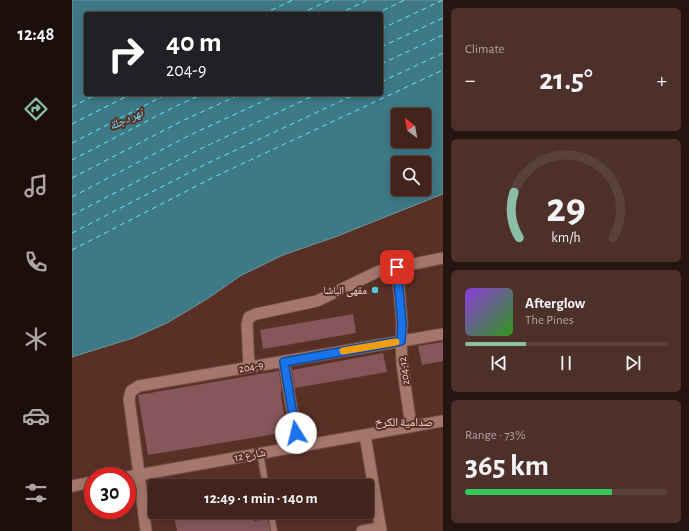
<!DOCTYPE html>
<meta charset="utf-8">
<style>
:root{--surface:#43241c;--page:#4d3029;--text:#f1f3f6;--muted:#afa4a3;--line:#5b413b;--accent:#8abfa5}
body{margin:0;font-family:"Alegreya Sans","Noto Naskh Arabic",sans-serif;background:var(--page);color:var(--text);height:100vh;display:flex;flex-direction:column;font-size:15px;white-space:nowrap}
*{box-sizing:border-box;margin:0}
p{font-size:13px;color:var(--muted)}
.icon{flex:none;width:22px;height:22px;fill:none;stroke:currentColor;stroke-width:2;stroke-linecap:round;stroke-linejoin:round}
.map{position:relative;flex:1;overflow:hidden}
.details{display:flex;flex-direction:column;gap:8px;padding:8px;background:#25140f;width:246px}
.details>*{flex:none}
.guide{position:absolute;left:12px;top:12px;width:299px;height:84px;border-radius:4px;box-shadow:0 2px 10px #0003,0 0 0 1px var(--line);background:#202124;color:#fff;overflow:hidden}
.needle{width:26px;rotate:328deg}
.buttons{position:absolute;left:319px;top:108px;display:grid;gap:8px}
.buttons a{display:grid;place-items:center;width:40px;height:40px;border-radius:4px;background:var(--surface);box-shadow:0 2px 10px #0003,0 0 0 1px var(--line);font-size:20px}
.speed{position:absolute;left:12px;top:467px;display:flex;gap:8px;font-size:20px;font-weight:700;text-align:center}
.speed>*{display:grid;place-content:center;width:52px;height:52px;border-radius:50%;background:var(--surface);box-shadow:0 2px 10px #0003,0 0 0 1px var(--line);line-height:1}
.speed .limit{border:6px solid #d22;background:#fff;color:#111}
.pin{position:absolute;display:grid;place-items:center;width:34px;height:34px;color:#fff;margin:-17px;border-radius:8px;box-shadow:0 2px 6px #0006}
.me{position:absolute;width:44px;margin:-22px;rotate:351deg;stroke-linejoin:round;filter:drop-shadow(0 0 3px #0008)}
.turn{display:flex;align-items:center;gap:14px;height:84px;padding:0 16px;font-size:18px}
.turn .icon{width:52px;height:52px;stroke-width:2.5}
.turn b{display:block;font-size:28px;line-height:34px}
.big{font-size:30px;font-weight:700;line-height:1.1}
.details .tile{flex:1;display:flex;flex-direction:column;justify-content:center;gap:6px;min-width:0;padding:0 14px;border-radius:6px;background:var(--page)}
.details .dial{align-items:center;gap:0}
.dial svg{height:104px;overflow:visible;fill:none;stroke:var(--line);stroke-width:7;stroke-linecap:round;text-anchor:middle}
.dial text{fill:var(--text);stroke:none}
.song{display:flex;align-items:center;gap:12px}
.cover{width:48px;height:48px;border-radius:6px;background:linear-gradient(135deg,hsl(270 70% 55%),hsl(110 70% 35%))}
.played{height:4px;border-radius:2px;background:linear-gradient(90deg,var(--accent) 30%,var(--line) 30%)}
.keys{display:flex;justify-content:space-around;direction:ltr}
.heat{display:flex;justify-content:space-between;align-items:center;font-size:22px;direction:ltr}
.charge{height:6px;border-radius:3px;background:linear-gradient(90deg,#34c759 73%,var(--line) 0)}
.trip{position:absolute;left:76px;top:479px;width:226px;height:40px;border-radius:4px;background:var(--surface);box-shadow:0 2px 10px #0003,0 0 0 1px var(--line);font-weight:700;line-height:40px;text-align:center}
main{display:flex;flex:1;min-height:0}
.menu{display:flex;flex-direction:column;width:72px;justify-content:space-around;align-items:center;background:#1b0e0b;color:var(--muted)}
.menu .icon{width:28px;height:28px}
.menu .on{color:var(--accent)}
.menu b{font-size:18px;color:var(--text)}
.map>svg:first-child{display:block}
.water{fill:#3e7986;stroke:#73949b;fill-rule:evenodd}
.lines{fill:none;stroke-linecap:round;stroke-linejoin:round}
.ferry{stroke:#67e2fc;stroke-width:1;stroke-dasharray:5 4;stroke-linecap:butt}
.building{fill:#85565a}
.service-casing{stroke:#714f47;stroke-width:8}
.minor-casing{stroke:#714f47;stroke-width:13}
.service{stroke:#a5766b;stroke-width:5.5}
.minor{stroke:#a5766b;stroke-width:11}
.route-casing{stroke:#114b97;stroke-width:10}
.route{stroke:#1a73e8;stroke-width:7}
.slow{stroke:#f59e0b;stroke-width:7}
.poi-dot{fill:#56c9e1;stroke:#593026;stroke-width:1.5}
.labels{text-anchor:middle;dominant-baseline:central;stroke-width:4;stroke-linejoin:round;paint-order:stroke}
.poi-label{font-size:11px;fill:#eed3cc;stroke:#593026;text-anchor:end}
.street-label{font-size:11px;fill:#eed3cc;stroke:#593026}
.water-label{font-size:12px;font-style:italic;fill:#67e2fc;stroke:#593026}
.neighbourhood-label{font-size:12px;fill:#eed3cc;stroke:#593026}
</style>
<main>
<nav class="menu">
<b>12:48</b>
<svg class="icon on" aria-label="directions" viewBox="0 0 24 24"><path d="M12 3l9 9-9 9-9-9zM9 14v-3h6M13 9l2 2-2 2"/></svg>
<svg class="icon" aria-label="music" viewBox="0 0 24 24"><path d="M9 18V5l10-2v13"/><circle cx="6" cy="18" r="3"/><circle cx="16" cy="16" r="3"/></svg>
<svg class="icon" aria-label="phone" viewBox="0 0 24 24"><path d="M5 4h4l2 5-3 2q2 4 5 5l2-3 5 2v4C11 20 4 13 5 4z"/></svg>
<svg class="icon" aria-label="climate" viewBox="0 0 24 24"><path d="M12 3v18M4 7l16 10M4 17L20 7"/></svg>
<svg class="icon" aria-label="car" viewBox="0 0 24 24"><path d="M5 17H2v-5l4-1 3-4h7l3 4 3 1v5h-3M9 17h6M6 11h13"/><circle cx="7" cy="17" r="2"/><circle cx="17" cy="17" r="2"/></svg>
<svg class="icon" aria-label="filters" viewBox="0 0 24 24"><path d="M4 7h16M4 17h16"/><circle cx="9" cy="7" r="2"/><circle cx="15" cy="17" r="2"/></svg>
</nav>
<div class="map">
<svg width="371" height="531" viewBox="0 0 371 531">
<rect width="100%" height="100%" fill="#593026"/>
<path class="water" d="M0,0h371v194l-108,43 -52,18 -43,21 -33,23 -40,24 -34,15 -61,19zM14,14h295v80h-295zM326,115h26v26h-26zM326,163h26v26h-26z"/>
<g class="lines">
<path class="ferry" d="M191,14l30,-14
M228,14l30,-14
M266,14l30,-14
M303,14l30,-14
M309,29l62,-29
M309,47l62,-29
M309,64l62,-29
M309,82l62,-29
M0,107l25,-13
M0,124l59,-30
M0,143l95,-49
M0,160l102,-53 29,-13
M0,178l110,-57 59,-27
M0,197l118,-62 89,-41
M0,215l126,-65 119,-56
M0,233l134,-69 150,-70
M0,250l142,-73 229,-107"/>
</g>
<path class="building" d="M281,314l3,19 -93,16 -3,-19z
M371,342v19l-21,4 -4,-19z
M311,353l4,19 -92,16 -3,-18z
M206,371l1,1 3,19h-1v5l6,36 -139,23 -10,-60z
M101,512h80l1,9 14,-2 2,12h-93z"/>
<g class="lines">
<g class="service-casing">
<path id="service" d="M188,453l6,33
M199,512l3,19"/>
</g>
<g class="minor-casing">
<path id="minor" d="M325,267l5,56 -1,18 1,22 9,64
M212,362l14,85
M177,367l-2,-43 2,-7 7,-3 61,-13 62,-30 64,-13
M293,435l16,96
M55,477l316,-56
M0,486l21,-4
M74,531l-7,-57 -10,-75 2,-8 8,-5 304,-52
M290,531l18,-3"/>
</g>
<use href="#service" class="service"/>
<use href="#minor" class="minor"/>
</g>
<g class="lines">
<g class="route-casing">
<path id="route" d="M224,433l-12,-71 117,-21 1,-17 -5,-57"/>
</g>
<use href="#route" class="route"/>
<path class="slow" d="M271,351l53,-9"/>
</g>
<circle class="poi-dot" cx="303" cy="290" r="4"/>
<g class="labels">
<g class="poi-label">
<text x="295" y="290">مقهى الباشا</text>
</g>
<g class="street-label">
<text transform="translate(179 367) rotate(-10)">204-9</text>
<text transform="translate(332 371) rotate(-97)">204-12</text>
<text transform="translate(178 455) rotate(-10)">شارع 12</text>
</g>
<g class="water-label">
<text transform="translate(54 119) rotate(-25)">نهر دجلة</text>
</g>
<g class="neighbourhood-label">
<text x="332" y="422">صدامية الكرخ</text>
</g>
</g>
</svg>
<div class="buttons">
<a><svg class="needle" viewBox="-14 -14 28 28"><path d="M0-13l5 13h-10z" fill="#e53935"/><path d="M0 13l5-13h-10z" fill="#afa4a3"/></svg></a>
<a><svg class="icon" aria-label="search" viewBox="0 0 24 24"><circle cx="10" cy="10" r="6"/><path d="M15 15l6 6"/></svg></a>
</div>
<div class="speed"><div class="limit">30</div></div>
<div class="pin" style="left:325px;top:267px;background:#d93025"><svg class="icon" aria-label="arrive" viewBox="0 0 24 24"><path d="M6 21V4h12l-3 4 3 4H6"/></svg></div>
<svg class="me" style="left:224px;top:433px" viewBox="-20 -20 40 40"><circle r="19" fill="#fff"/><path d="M0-13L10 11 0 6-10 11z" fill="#1a73e8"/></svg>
<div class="trip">12:49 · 1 min · 140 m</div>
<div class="guide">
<div class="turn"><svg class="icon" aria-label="right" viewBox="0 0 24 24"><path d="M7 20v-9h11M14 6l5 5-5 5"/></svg><div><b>40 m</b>204-9</div></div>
</div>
</div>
<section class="details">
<div class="tile"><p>Climate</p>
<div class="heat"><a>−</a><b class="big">21.5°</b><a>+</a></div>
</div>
<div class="tile dial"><svg viewBox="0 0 100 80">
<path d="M14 69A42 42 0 1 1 86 69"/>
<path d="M14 69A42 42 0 0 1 10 34" stroke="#8abfa5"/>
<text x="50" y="56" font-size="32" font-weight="700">29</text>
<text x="50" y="72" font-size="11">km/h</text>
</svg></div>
<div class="tile">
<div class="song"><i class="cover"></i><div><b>Afterglow</b><p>The Pines</p></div></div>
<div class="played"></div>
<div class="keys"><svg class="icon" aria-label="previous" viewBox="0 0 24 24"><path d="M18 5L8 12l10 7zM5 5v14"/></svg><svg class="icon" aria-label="pause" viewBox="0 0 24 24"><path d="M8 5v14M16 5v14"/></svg><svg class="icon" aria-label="next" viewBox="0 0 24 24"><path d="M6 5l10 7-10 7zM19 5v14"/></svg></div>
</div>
<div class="tile"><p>Range · 73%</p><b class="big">365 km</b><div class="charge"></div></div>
</section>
</main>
